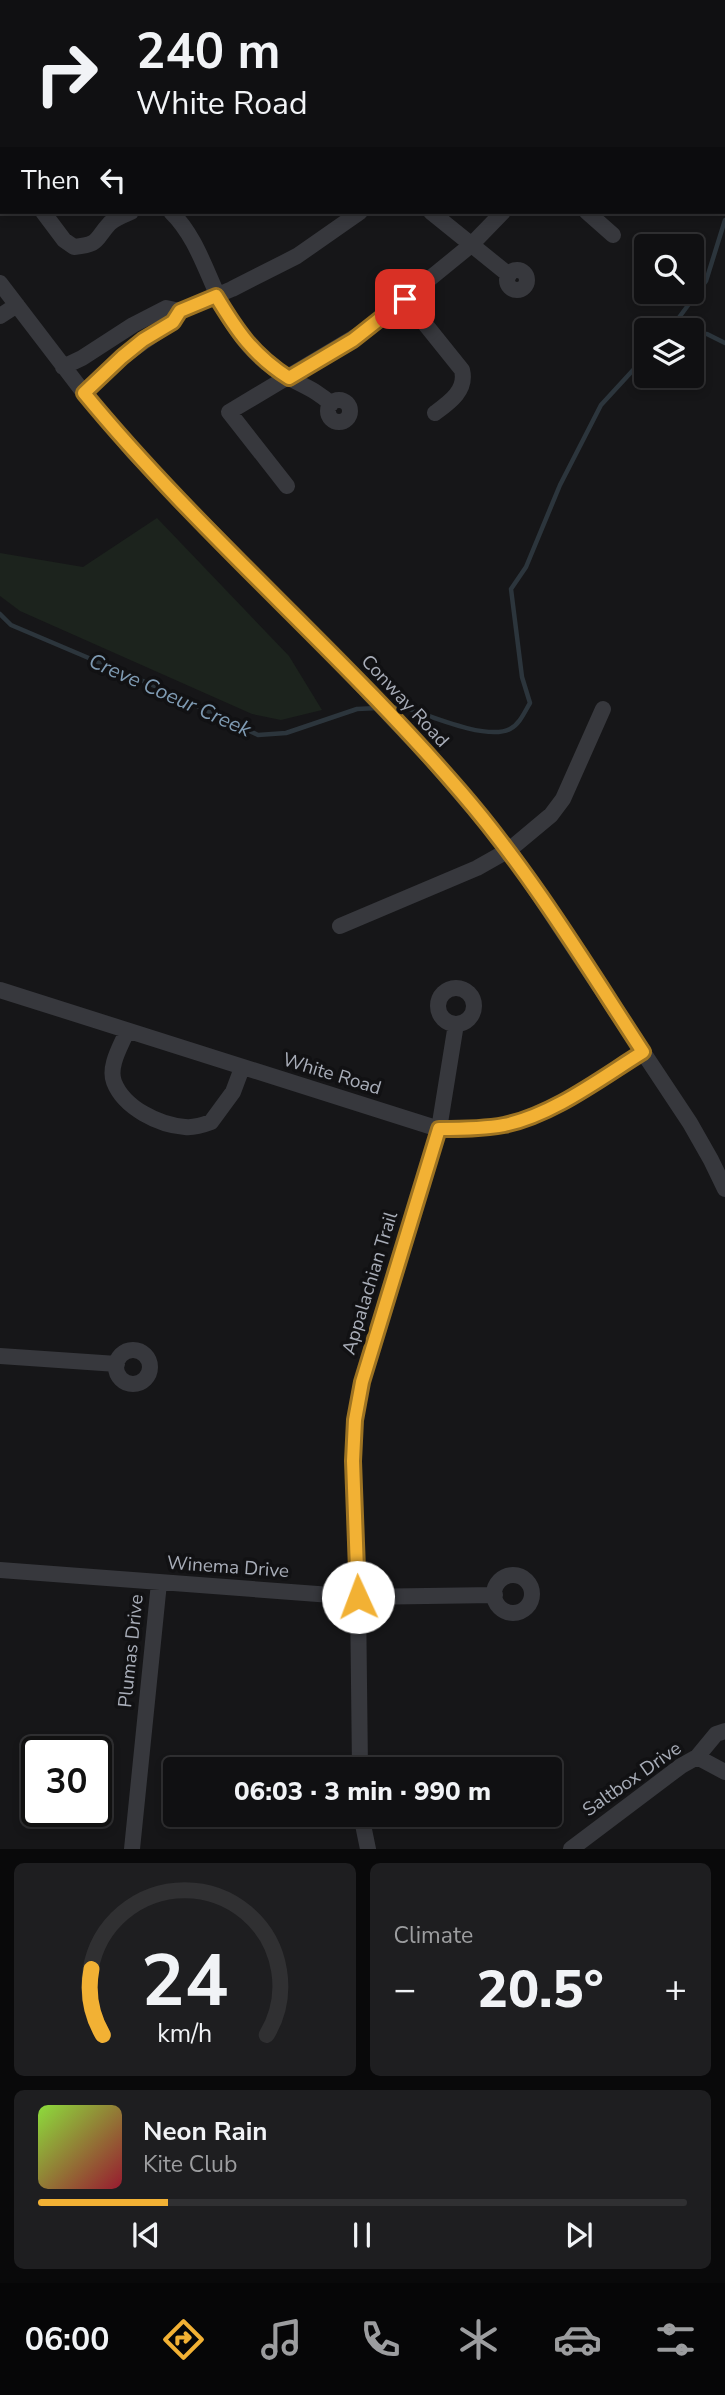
<!DOCTYPE html>
<meta charset="utf-8">
<style>
:root{--surface:#101012;--page:#1e1e20;--text:#f1f3f6;--muted:#9c9d9f;--line:#303032;--accent:#f2b134}
body{margin:0;font-family:"Nunito Sans",sans-serif;background:var(--page);color:var(--text);height:100vh;display:flex;flex-direction:column;font-size:26px;white-space:nowrap}
*{box-sizing:border-box;margin:0}
p{font-size:23px;color:var(--muted)}
.icon{flex:none;width:38px;height:38px;fill:none;stroke:currentColor;stroke-width:2;stroke-linecap:round;stroke-linejoin:round}
.map{position:relative;height:1849px;overflow:hidden}
.sheet{display:flex;flex-direction:column;gap:14px;padding:14px;background:#09090a;flex:1}
.sheet>*{flex:none}
.top-card{position:absolute;left:0px;top:0px;width:726px;height:214px;box-shadow:0 4px 10px #0003,0 0 0 2px var(--line);background:#101012;color:var(--text);overflow:hidden}
.fabs{position:absolute;left:634px;top:234px;display:grid;gap:14px}
.fabs a{display:grid;place-items:center;width:70px;height:70px;border-radius:7px;background:var(--surface);box-shadow:0 4px 10px #0003,0 0 0 2px var(--line);font-size:35px}
.speed{position:absolute;left:21px;top:1736px;display:flex;gap:14px;font-size:35px;font-weight:700;text-align:center}
.speed>*{display:grid;place-content:center;width:91px;height:91px;border-radius:50%;background:var(--surface);box-shadow:0 4px 10px #0003,0 0 0 2px var(--line);line-height:1}
.speed .limit{border:4px solid #111;border-radius:10px;background:#fff;color:#111}
.pin{position:absolute;display:grid;place-items:center;width:60px;height:60px;color:#fff;margin:-30px;border-radius:14px;box-shadow:0 4px 10px #0006}
.me{position:absolute;width:77px;margin:-38px;rotate:358deg;stroke-linejoin:round;filter:drop-shadow(0 0 5px #0008)}
.turn{display:flex;align-items:center;gap:24px;height:147px;padding:0 21px;font-size:32px}
.turn .icon{width:91px;height:91px;stroke-width:2.5}
.turn b{display:block;font-size:49px;line-height:60px}
.then{display:flex;align-items:center;height:66px;padding:0 21px;background:#0003;gap:14px;font-size:26px}
.big{font-size:52px;font-weight:800;line-height:1.1}
.sheet .card{flex:1;display:flex;flex-direction:column;justify-content:center;gap:10px;min-width:0;padding:0 24px;border-radius:10px;background:var(--page)}
.sheet .dial{align-items:center;gap:0}
.dial svg{height:182px;overflow:visible;fill:none;stroke:var(--line);stroke-width:7;stroke-linecap:round;text-anchor:middle}
.dial text{fill:var(--text);stroke:none}
.song{display:flex;align-items:center;gap:21px}
.cover{width:84px;height:84px;border-radius:10px;background:linear-gradient(135deg,hsl(90 70% 55%),hsl(350 70% 35%))}
.played{height:7px;border-radius:4px;background:linear-gradient(90deg,var(--accent) 20%,var(--line) 20%)}
.keys{display:flex;justify-content:space-around;direction:ltr}
.heat{display:flex;justify-content:space-between;align-items:center;font-size:38px;direction:ltr}
.sheet .tiles{flex:1;display:grid;gap:14px;grid-template-columns:1fr 1fr}
.card:last-child{grid-column:span 2}
.trip{position:absolute;left:163px;top:1757px;width:399px;height:70px;border-radius:7px;background:var(--surface);box-shadow:0 4px 10px #0003,0 0 0 2px var(--line);font-weight:800;line-height:70px;text-align:center}
.tabs{display:flex;height:112px;justify-content:space-around;align-items:center;background:#060607;color:var(--muted)}
.tabs .icon{width:49px;height:49px}
.tabs .selected{color:var(--accent)}
.tabs b{font-size:32px;color:var(--text)}
.map>svg:first-child{display:block}
.grass{fill:#1c231d}
.lines{fill:none;stroke-linecap:round;stroke-linejoin:round}
.stream{stroke:#2c353c;stroke-width:4.5}
.minor{stroke:#37383d;stroke-width:16}
.route-casing{stroke:#9d7322;stroke-width:18}
.route{stroke:#f2b134;stroke-width:12}
.labels{text-anchor:middle;dominant-baseline:central;stroke-width:7;stroke-linejoin:round;paint-order:stroke}
.street-label{font-size:19px;fill:#a8adb8;stroke:#111113}
.water-label{font-size:21px;font-style:italic;fill:#7f9bb3;stroke:#111113}
</style>
<div class="map">
<svg width="725" height="1849" viewBox="0 0 725 1849">
<rect width="100%" height="100%" fill="#161618"/>
<path class="grass" d="M157,518l132,138 33,54 -41,10 -29,-6 -232,-103 -20,-15v-43l83,14z"/>
<g class="lines">
<path class="stream" d="M669,331l37,-50 19,-61
M691,334h16l18,9
M0,614l11,11 146,62 101,48 28,-2 71,-24 21,-1
M390,708l14,-1c24,8 83,34 106,22 10,-5 15,-18 20,-26l-8,-26 -11,-88 15,-22 34,-82 41,-80 45,-49"/>
<path class="minor" d="M351,0l2,2
M520,0l2,2
M669,0v2
M80,2l2,-2
M423,2l1,-2
M543,2l2,-2
M724,49h1
M0,55l2,-1
M43,212l21,28 10,7c27,-3 20,-7 36,-24 6,-5 14,-8 21,-11
M171,212c33,32 40,84 68,121 13,19 31,35 52,46 15,8 28,13 40,25
M431,212l78,63
M587,212l26,23
M507 280a10 10 0 1 1 20 0a10 10 0 1 1-20 0Z
M0,283l84,110 50,60 195,198 102,108 78,91 181,273 21,37 14,29
M405,299l57,71c5,20 -12,32 -27,43
M0,316l17,-11
M63,367l19,-9 51,-33 33,-17 14,3 52,-22 65,-33 63,-44
M84,393l38,-36 50,-35 8,-11
M328 411a11 11 0 1 1 22 0a11 11 0 1 1-22 0Z
M287,486l-58,-74 139,-83 103,-84 32,-33
M340,926l137,-58 32,-18 42,-35 12,-16 40,-90
M438 1006a18 18 0 1 1 36 0a18 18 0 1 1-36 0Z
M0,990l439,139c22,0 44,0 65,-4 49,-10 97,-46 139,-73
M127,1031c-6,15 -19,35 -13,51 10,26 45,43 71,45 9,1 18,-2 26,-5l22,-30 9,-24
M116 1367a17 17 0 1 1 34 0a17 17 0 1 1-34 0Z
M0,1356l117,8
M0,1570l358,27 137,-2
M494 1594a19 19 0 1 1 38 0a19 19 0 1 1-38 0Z
M697,1757l19,-23 9,-3
M360,1769l-2,-172 -5,-136 2,-41 7,-38 77,-253 17,-105
M361,1815l7,34
M132,1849l27,-266
M571,1849l110,-83 16,-9 28,15"/>
</g>
<g class="lines">
<g class="route-casing">
<path id="route" d="M358,1597l-5,-136 2,-41 7,-38 77,-253c22,0 44,0 65,-4 49,-10 97,-47 139,-73 -58,-89 -113,-180 -182,-260 -119,-139 -261,-258 -377,-399l38,-36 21,-17 30,-18 7,-11 36,-15c21,35 37,59 73,82l64,-38 52,-41"/>
</g>
<use href="#route" class="route"/>
</g>
<g class="labels">
<g class="street-label">
<text transform="translate(405 701) rotate(47)">Conway Road</text>
<text transform="translate(332 1074) rotate(17)">White Road</text>
<text transform="translate(370 1283) rotate(-73)">Appalachian Trail</text>
<text transform="translate(228 1567) rotate(4)">Winema Drive</text>
<text transform="translate(131 1651) rotate(-84)">Plumas Drive</text>
<text transform="translate(632 1779) rotate(-35)">Saltbox Drive</text>
</g>
<g class="water-label">
<text transform="translate(170 695) rotate(24)">Creve Coeur Creek</text>
</g>
</g>
</svg>
<div class="fabs">
<a><svg class="icon" aria-label="search" viewBox="0 0 24 24"><circle cx="10" cy="10" r="6"/><path d="M15 15l6 6"/></svg></a>
<a><svg class="icon" aria-label="layers" viewBox="0 0 24 24"><path d="M12 4l9 5-9 5-9-5zM3 14l9 5 9-5"/></svg></a>
</div>
<div class="speed"><div class="limit">30</div></div>
<div class="pin" style="left:405px;top:299px;background:#d93025"><svg class="icon" aria-label="arrive" viewBox="0 0 24 24"><path d="M6 21V4h12l-3 4 3 4H6"/></svg></div>
<svg class="me" style="left:358px;top:1597px" viewBox="-20 -20 40 40"><circle r="19" fill="#fff"/><path d="M0-13L10 11 0 6-10 11z" fill="#f2b134"/></svg>
<div class="trip">06:03 · 3 min · 990 m</div>
<div class="top-card">
<div class="turn"><svg class="icon" aria-label="right" viewBox="0 0 24 24"><path d="M7 20v-9h11M14 6l5 5-5 5"/></svg><div><b>240 m</b>White Road</div></div>
<div class="then">Then<svg class="icon" aria-label="left" viewBox="0 0 24 24"><path d="M17 20v-9H6M10 6l-5 5 5 5"/></svg></div>
</div>
</div>
<section class="sheet">
<div class="tiles">
<div class="card dial"><svg viewBox="0 0 100 80">
<path d="M14 69A42 42 0 1 1 86 69"/>
<path d="M14 69A42 42 0 0 1 9 40" stroke="#f2b134"/>
<text x="50" y="56" font-size="32" font-weight="700">24</text>
<text x="50" y="72" font-size="11">km/h</text>
</svg></div>
<div class="card"><p>Climate</p>
<div class="heat"><a>−</a><b class="big">20.5°</b><a>+</a></div>
</div>
<div class="card">
<div class="song"><i class="cover"></i><div><b>Neon Rain</b><p>Kite Club</p></div></div>
<div class="played"></div>
<div class="keys"><svg class="icon" aria-label="previous" viewBox="0 0 24 24"><path d="M18 5L8 12l10 7zM5 5v14"/></svg><svg class="icon" aria-label="pause" viewBox="0 0 24 24"><path d="M8 5v14M16 5v14"/></svg><svg class="icon" aria-label="next" viewBox="0 0 24 24"><path d="M6 5l10 7-10 7zM19 5v14"/></svg></div>
</div>
</div>
</section>
<nav class="tabs">
<b>06:00</b>
<svg class="icon selected" aria-label="directions" viewBox="0 0 24 24"><path d="M12 3l9 9-9 9-9-9zM9 14v-3h6M13 9l2 2-2 2"/></svg>
<svg class="icon" aria-label="music" viewBox="0 0 24 24"><path d="M9 18V5l10-2v13"/><circle cx="6" cy="18" r="3"/><circle cx="16" cy="16" r="3"/></svg>
<svg class="icon" aria-label="phone" viewBox="0 0 24 24"><path d="M5 4h4l2 5-3 2q2 4 5 5l2-3 5 2v4C11 20 4 13 5 4z"/></svg>
<svg class="icon" aria-label="climate" viewBox="0 0 24 24"><path d="M12 3v18M4 7l16 10M4 17L20 7"/></svg>
<svg class="icon" aria-label="car" viewBox="0 0 24 24"><path d="M5 17H2v-5l4-1 3-4h7l3 4 3 1v5h-3M9 17h6M6 11h13"/><circle cx="7" cy="17" r="2"/><circle cx="17" cy="17" r="2"/></svg>
<svg class="icon" aria-label="filters" viewBox="0 0 24 24"><path d="M4 7h16M4 17h16"/><circle cx="9" cy="7" r="2"/><circle cx="15" cy="17" r="2"/></svg>
</nav>
